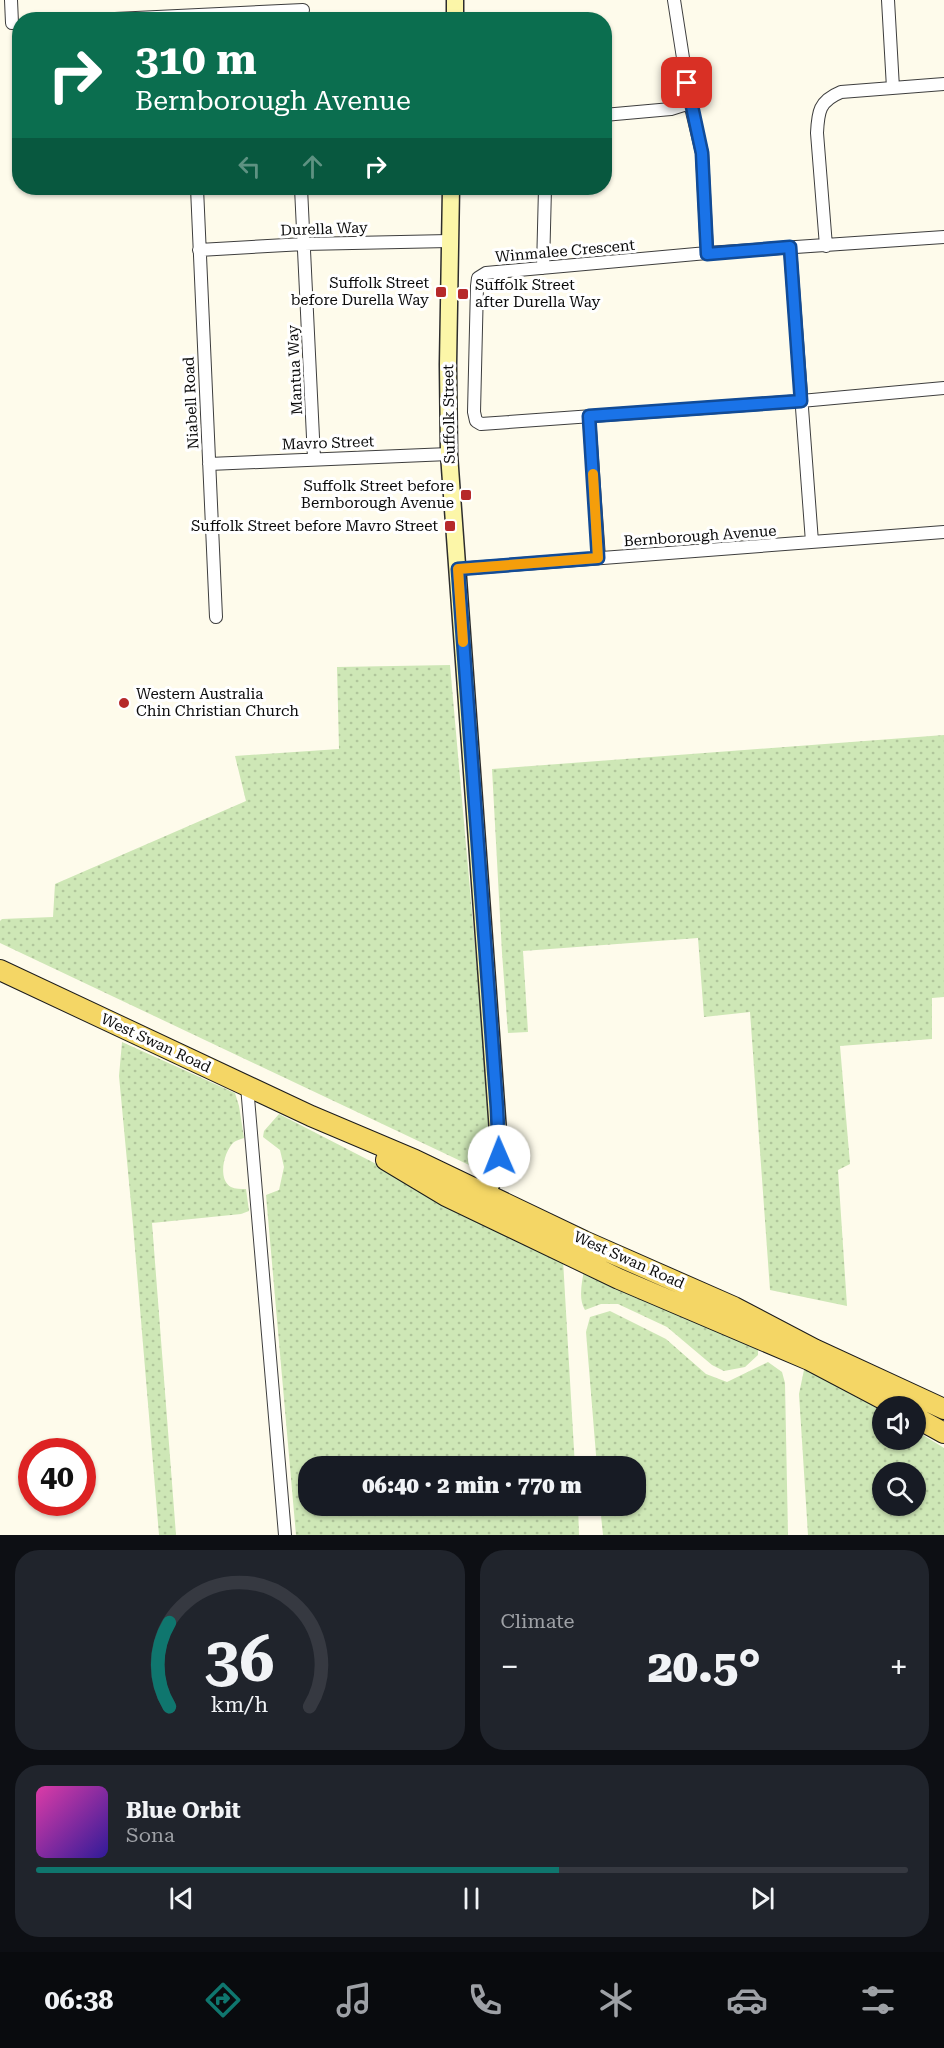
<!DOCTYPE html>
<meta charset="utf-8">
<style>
:root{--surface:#171b24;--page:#20242c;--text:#f1f3f6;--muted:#9ea1a6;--line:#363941;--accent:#0f766e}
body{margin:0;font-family:"Roboto Serif",serif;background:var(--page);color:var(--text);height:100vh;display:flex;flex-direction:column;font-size:22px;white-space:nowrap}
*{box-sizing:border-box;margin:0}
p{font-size:20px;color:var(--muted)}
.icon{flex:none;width:33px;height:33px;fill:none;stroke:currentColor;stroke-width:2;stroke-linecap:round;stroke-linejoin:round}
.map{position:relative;height:1535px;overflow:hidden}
.sheet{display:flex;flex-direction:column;gap:15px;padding:15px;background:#0d0f14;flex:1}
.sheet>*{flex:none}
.banner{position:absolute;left:12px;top:12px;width:600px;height:183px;border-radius:24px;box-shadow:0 2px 4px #0004;background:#0b6e4f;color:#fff;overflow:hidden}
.fabs{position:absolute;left:872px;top:1396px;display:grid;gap:12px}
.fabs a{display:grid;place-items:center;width:54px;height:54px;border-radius:50%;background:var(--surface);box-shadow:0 2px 4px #0004;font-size:30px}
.speed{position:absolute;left:18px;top:1438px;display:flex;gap:12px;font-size:30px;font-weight:700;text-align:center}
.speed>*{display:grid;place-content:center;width:78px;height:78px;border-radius:50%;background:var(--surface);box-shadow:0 2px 4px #0004;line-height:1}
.speed .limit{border:9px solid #d22;background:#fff;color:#111}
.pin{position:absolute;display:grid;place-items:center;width:51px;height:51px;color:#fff;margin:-26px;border-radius:12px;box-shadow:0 3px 9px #0006}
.me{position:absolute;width:66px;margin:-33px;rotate:359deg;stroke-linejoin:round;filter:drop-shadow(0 0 4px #0008)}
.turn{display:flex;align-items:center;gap:21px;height:126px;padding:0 24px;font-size:27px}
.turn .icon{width:78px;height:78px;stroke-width:2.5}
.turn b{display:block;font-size:42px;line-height:51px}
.lanes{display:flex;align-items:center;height:57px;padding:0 24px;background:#0003;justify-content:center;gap:30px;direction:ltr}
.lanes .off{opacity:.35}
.big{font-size:45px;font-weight:800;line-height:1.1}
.sheet .widget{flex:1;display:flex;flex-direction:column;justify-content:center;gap:9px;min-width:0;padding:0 21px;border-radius:24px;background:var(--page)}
.sheet .dial{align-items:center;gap:0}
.dial svg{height:156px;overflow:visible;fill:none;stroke:var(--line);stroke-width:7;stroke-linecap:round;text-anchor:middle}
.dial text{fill:var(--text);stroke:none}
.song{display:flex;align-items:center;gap:18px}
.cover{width:72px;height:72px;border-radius:9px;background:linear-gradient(135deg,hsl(320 70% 55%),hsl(250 70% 35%))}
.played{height:6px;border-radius:3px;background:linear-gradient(90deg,var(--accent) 60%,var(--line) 60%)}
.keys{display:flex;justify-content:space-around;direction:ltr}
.heat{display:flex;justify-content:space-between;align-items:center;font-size:33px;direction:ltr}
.sheet .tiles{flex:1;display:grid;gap:15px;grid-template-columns:1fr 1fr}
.widget:last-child{grid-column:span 2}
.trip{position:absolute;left:298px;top:1456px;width:348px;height:60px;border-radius:24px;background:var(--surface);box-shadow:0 2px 4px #0004;font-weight:800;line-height:60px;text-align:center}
.dock{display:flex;height:96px;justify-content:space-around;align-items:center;background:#090b0e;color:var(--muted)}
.dock .icon{width:42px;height:42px}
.dock .active{color:var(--accent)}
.dock b{font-size:27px;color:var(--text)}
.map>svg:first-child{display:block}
.grass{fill:url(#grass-dots);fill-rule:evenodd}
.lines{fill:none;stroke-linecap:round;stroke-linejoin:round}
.street-casing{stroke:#3e3e3e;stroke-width:14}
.secondary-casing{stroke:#2d2d2d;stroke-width:19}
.primary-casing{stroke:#1c1c1c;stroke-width:22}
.street{stroke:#fff;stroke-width:12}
.secondary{stroke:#fcf6a8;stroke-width:16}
.primary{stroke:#f4d665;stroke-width:20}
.route-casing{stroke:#114b97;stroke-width:15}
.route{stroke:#1a73e8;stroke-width:10}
.slow{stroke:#f59e0b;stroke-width:10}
.poi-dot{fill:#b6292a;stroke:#fff;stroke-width:2}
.labels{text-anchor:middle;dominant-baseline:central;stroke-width:6;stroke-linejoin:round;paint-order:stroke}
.street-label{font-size:15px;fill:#0b0b0b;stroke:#fff}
.poi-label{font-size:15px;fill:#0b0b0b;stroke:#fff;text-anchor:end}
</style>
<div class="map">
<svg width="944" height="1535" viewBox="0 0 944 1535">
<defs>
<pattern id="grass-dots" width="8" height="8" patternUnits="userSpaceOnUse" patternTransform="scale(1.5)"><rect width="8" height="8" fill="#cee7b6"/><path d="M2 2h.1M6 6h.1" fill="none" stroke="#b0c59b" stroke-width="1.8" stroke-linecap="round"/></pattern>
</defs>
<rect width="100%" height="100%" fill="#fefbeb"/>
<path class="grass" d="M450,665l41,461 -4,8 5,7 -2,28 -4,4 -486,-230v-22l2,-2 51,-2 2,-33 191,-83 -11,-45 104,-7 -2,-82z
M944,735v262l-12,1v41l-92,7 10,118 -12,6 9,136 -77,-16 -20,-278 -46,5 -6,-79 -175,13 5,81 -20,1 -6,-80 -10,-184z
M122,1042l113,51 4,13 5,32c-3,1 -7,2 -10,4 -10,9 -17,37 -3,45 4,2 10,2 15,2l3,22 -8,3 -89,9 24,312h-17l-26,-310 -14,-149z
M279,1114l284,146 12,207h-266v39h269l1,29h-283l-30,-340 13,-5 5,-23 -4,-17 -17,-13 1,-6z
M584,1270l64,32 65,23 45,23v7l-13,12 -21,4 -12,-6 -45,-38 -49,-23h-17l-16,6c-7,-11 -3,-28 -1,-40z
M610,1311l56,28 40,35 21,8 41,-20 14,10 3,11 3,152h-185l-3,-29h36v-39h-39l-11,-135 4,-15z
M805,1365l77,46v29h33v-10l29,18v87h-136l-9,-141zM882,1473h33v33h-33z"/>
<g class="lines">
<g class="street-casing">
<path id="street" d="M11,0l1,23
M674,0l16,103 12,50 5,100
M888,0l5,88
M94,20l209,-10
M604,115l67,-6 19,-6
M197,188l19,429
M301,188l13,270
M944,237l-237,16 -221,20 -8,5 -1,8 -3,126 2,9 5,3 320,-23 143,-13
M826,246l-9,-113c1,-21 2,-32 24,-41l103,-8
M790,247l22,295
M199,250l105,-6 145,-3
M543,268l2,-80
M589,416l10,142
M209,464l240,-10
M457,569l487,-37
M247,1086l38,449"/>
</g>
<g class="secondary-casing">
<path id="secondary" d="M455,20v-20
M451,188l-3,177 1,89 50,692 -1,21 -15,38"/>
</g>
<g class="primary-casing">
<path id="primary" d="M0,970l311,146 104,44 169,81 150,66 80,42 130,60
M386,1160l60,36 173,83 190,81 89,47
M915,1417l29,16"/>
</g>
<use href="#street" class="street"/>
<use href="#secondary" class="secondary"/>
<use href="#primary" class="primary"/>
</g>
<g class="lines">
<g class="route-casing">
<path id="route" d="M499,1156l-2,-48 -39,-539 140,-11 -9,-142 212,-15 -11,-154 -83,7 -5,-101 -15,-70"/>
</g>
<use href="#route" class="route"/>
<path class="slow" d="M463,642l-5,-73 140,-11 -5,-84"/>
</g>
<g class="poi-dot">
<rect x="435" y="286" width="12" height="12" rx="3"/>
<rect x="457" y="288" width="12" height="12" rx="3"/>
<rect x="460" y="489" width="12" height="12" rx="3"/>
<rect x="444" y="520" width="12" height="12" rx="3"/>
<circle cx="124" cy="703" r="6"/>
</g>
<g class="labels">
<g class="street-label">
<text transform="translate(324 229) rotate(-2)">Durella Way</text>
<text transform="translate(565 251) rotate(-5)">Winmalee Crescent</text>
<text transform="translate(295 370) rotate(-93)">Mantua Way</text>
<text transform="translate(191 403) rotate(-93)">Niabell Road</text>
<text transform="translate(449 414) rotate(-91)">Suffolk Street</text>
<text transform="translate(328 443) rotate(-2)">Mavro Street</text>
<text transform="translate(700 536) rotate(-4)">Bernborough Avenue</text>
<text transform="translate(156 1043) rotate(25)">West Swan Road</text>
<text transform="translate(629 1260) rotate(24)">West Swan Road</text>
</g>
<g class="poi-label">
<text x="429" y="283">Suffolk Street<tspan x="429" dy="17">before Durella Way</tspan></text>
<text x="475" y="285" text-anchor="start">Suffolk Street<tspan x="475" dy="17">after Durella Way</tspan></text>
<text x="454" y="486">Suffolk Street before<tspan x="454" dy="17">Bernborough Avenue</tspan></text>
<text x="438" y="526">Suffolk Street before Mavro Street</text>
<text x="136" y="694" text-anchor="start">Western Australia<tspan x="136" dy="17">Chin Christian Church</tspan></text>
</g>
</g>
</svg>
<div class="fabs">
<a><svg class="icon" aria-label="sound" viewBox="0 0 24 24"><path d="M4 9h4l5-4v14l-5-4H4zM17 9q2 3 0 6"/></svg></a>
<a><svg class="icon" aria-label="search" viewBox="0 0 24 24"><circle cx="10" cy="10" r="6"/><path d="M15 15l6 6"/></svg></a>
</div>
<div class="speed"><div class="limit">40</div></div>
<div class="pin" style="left:687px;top:83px;background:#d93025"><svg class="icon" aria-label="arrive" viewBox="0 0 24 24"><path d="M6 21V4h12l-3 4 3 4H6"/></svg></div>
<svg class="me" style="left:499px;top:1156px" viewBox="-20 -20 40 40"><circle r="19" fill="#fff"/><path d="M0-13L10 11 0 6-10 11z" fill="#1a73e8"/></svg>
<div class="trip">06:40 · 2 min · 770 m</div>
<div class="banner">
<div class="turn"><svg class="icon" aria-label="right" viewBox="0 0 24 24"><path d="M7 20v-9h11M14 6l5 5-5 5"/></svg><div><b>310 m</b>Bernborough Avenue</div></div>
<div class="lanes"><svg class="icon off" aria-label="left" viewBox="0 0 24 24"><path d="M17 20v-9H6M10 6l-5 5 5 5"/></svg><svg class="icon off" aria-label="ahead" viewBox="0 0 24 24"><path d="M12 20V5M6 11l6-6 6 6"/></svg><svg class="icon" aria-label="right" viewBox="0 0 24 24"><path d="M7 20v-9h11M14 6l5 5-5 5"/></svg></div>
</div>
</div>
<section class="sheet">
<div class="tiles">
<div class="widget dial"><svg viewBox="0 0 100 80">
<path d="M14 69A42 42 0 1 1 86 69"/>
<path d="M14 69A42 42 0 0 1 14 26" stroke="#0f766e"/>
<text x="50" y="56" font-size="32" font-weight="700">36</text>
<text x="50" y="72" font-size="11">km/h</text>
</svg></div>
<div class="widget"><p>Climate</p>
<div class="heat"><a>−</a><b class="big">20.5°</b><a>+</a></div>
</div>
<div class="widget">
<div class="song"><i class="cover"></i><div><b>Blue Orbit</b><p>Sona</p></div></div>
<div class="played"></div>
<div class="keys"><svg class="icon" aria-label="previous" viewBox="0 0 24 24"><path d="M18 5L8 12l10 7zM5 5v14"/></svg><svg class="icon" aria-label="pause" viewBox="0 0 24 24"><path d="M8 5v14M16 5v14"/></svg><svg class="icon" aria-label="next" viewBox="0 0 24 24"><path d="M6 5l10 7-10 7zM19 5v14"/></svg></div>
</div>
</div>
</section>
<nav class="dock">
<b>06:38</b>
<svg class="icon active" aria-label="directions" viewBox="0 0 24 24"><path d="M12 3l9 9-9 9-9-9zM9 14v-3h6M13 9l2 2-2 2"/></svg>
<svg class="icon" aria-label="music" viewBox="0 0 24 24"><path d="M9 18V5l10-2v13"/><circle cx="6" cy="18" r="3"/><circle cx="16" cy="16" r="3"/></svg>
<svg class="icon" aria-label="phone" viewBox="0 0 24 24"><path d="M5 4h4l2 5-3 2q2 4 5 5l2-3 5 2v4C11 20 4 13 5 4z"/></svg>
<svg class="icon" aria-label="climate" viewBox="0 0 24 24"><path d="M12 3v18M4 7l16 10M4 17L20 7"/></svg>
<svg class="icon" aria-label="car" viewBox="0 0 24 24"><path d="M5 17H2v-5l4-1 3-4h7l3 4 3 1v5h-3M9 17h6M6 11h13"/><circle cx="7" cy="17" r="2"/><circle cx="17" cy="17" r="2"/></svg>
<svg class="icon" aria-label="filters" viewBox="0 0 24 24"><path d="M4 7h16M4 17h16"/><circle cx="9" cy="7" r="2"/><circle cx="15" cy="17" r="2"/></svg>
</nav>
